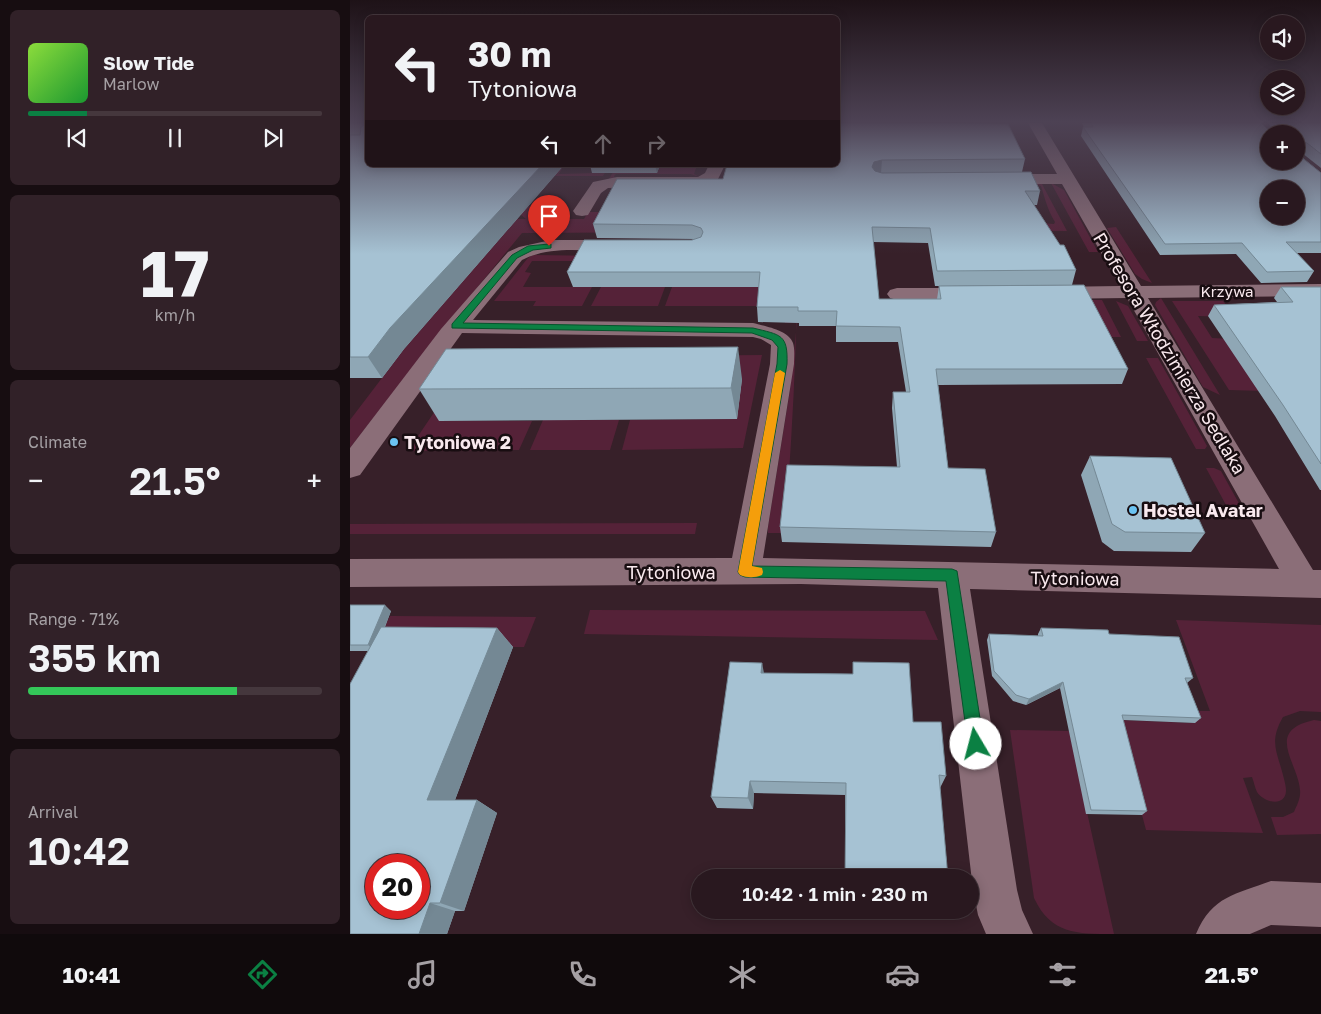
<!DOCTYPE html>
<meta charset="utf-8">
<style>
:root{--surface:#29181f;--page:#312128;--text:#f1f3f6;--muted:#a5a0a4;--line:#45373d;--accent:#0b8043}
body{margin:0;font-family:"Golos Text",sans-serif;background:var(--page);color:var(--text);height:100vh;display:flex;flex-direction:column;font-size:19px;white-space:nowrap}
*{box-sizing:border-box;margin:0}
p{font-size:16px;color:var(--muted)}
.icon{flex:none;width:28px;height:28px;fill:none;stroke:currentColor;stroke-width:2;stroke-linecap:round;stroke-linejoin:round}
.map{position:relative;flex:1;overflow:hidden}
.drawer{display:flex;flex-direction:column;gap:10px;padding:10px;background:#170d11;width:350px}
.drawer>*{flex:none}
.guide{position:absolute;left:15px;top:15px;width:475px;height:152px;border-radius:8px;box-shadow:0 2px 12px #0003,0 0 0 1px var(--line);background:#29181f;color:var(--text);overflow:hidden}
.tools{position:absolute;left:910px;top:15px;display:grid;gap:10px}
.tools a{display:grid;place-items:center;width:45px;height:45px;border-radius:50%;background:var(--surface);box-shadow:0 2px 12px #0003,0 0 0 1px var(--line);font-size:25px}
.speed{position:absolute;left:15px;top:854px;display:flex;gap:10px;font-size:25px;font-weight:700;text-align:center}
.speed>*{display:grid;place-content:center;width:65px;height:65px;border-radius:50%;background:var(--surface);box-shadow:0 2px 12px #0003,0 0 0 1px var(--line);line-height:1}
.speed .limit{border:8px solid #d22;background:#fff;color:#111}
.pin{position:absolute;display:grid;place-items:center;width:42px;height:42px;color:#fff;margin:-51px -21px;border-radius:50% 50% 50% 0;rotate:-45deg;box-shadow:0 0 5px #0007}
.pin .icon{rotate:45deg}
.me{position:absolute;width:55px;margin:-28px;rotate:352deg;stroke-linejoin:round;filter:drop-shadow(0 0 4px #0008)}
.turn{display:flex;align-items:center;gap:18px;height:105px;padding:0 20px;font-size:22px}
.turn .icon{width:65px;height:65px;stroke-width:2.5}
.turn b{display:block;font-size:35px;line-height:42px}
.lanes{display:flex;align-items:center;height:48px;padding:0 20px;background:#0003;justify-content:center;gap:25px;direction:ltr}
.lanes .off{opacity:.35}
.big{font-size:38px;font-weight:600;line-height:1.1}
.drawer .card{flex:1;display:flex;flex-direction:column;justify-content:center;gap:8px;min-width:0;padding:0 18px;border-radius:8px;background:var(--page)}
.drawer .dial{align-items:center;gap:0}
.dial b{font-size:65px;line-height:1}
.song{display:flex;align-items:center;gap:15px}
.cover{width:60px;height:60px;border-radius:8px;background:linear-gradient(135deg,hsl(90 70% 55%),hsl(130 70% 35%))}
.played{height:5px;border-radius:2px;background:linear-gradient(90deg,var(--accent) 20%,var(--line) 20%)}
.keys{display:flex;justify-content:space-around;direction:ltr}
.heat{display:flex;justify-content:space-between;align-items:center;font-size:28px;direction:ltr}
.charge{height:8px;border-radius:4px;background:linear-gradient(90deg,#34c759 71%,var(--line) 0)}
.trip{position:absolute;left:341px;top:869px;width:288px;height:50px;border-radius:25px;background:var(--surface);box-shadow:0 2px 12px #0003,0 0 0 1px var(--line);font-weight:600;line-height:50px;text-align:center}
.tab-bar{display:flex;height:80px;justify-content:space-around;align-items:center;background:#100a0c;color:var(--muted)}
.tab-bar .icon{width:35px;height:35px}
.tab-bar .on{color:var(--accent)}
.tab-bar b{font-size:22px;color:var(--text)}
main{display:flex;flex:1;min-height:0}
.map>svg:first-child{display:block}
.green{fill:#552238}
.lines{fill:none;stroke-linecap:round;stroke-linejoin:round}
.minor{fill:#8b6e78;fill-rule:evenodd}
.wall{fill:#8fa7b5}
.shaded-wall{fill:#748894}
.building{fill:#a6c2d3;stroke:#748894;fill-rule:evenodd}
.route{fill:#0b8043;stroke:#07532c}
.slow{fill:#f59e0b}
.poi-dot{fill:#6bc3f2;stroke:#180d11;stroke-width:2}
.labels{text-anchor:middle;dominant-baseline:central;stroke-width:5;stroke-linejoin:round;paint-order:stroke}
.far-street-label{font-size:15px;fill:#f9e9ee;stroke:#180d11}
.street-label{font-size:18px;fill:#f9e9ee;stroke:#180d11}
.poi-label{font-size:18px;font-weight:bold;fill:#f9e9ee;stroke:#180d11;text-anchor:start}
</style>
<main>
<section class="drawer">
<div class="card">
<div class="song"><i class="cover"></i><div><b>Slow Tide</b><p>Marlow</p></div></div>
<div class="played"></div>
<div class="keys"><svg class="icon" aria-label="previous" viewBox="0 0 24 24"><path d="M18 5L8 12l10 7zM5 5v14"/></svg><svg class="icon" aria-label="pause" viewBox="0 0 24 24"><path d="M8 5v14M16 5v14"/></svg><svg class="icon" aria-label="next" viewBox="0 0 24 24"><path d="M6 5l10 7-10 7zM19 5v14"/></svg></div>
</div>
<div class="card dial"><b>17</b><p>km/h</p></div>
<div class="card"><p>Climate</p>
<div class="heat"><a>−</a><b class="big">21.5°</b><a>+</a></div>
</div>
<div class="card"><p>Range · 71%</p><b class="big">355 km</b><div class="charge"></div></div>
<div class="card"><p>Arrival</p><b class="big">10:42</b></div>
</section>
<div class="map">
<svg width="971" height="934" viewBox="0 0 971 934">
<rect width="100%" height="100%" fill="#372029"/>
<path class="green" d="M183,165h31l-5,9 33,-1 3,-5h13l-5,8h-67l-18,25 23,11h27l-4,7h20l4,-7h21l10,-20 18,-4 -3,8h-15l-8,17 157,-1 2,-8h-5l1,-4h4l5,-35h29c-7,92 -7,185 -13,277 -2,31 -4,61 -8,91h-15v-6l22,-137 7,-67h-12v-12h-5l4,-69h-53l-35,9 5,-19 -179,1 -93,113 -79,102v-28l54,-71 113,-130h9l-22,-18z
M267,165h80l-3,9 5,3 -8,-3h-75l-2,2 2,5 -7,-2z
M701,183l13,7 34,62h-9z
M684,184h8l25,47 -88,-1 61,-7 14,1 1,-2c-7,-11 -10,-23 -14,-36z
M766,227l36,56 -10,-4 -7,-5 -28,-46z
M382,246l39,60h-106l7,-19z
M181,256l3,-1 72,1 -3,5h-71l-7,11 6,1 -8,14h69l-10,19h-49l3,-5h-42l33,-42z
M251,287h64l-7,19h-67z
M811,298l59,97 -17,-8 -48,-82 1,-3z
M693,300h59l19,37h-23z
M766,301l12,5 20,35h-11z
M822,301h51l12,16 -37,-1 14,22 40,2 48,52 -71,-2z
M412,355l-19,93 -121,2 8,-30 105,-1 7,-40 -92,-23z
M122,356h89l-121,65h92l-13,29 -111,1z
M796,358h12l49,88 -2,3h-9z
M193,420h76l-9,30h-80z
M856,468h8l7,3 26,47h-14z
M347,523l-2,11h-345v-10z
M240,610l335,1 13,29 -354,-6z
M40,616l146,1 -12,30 -132,-1 -21,5z
M826,620l145,5v87l-21,-1 -17,6c-15,26 -5,36 1,62 1,4 2,8 2,12 -1,17 -23,11 -29,1 -2,-4 -3,-10 -5,-15l-9,1 20,55 -117,-3 -29,-110 77,3 -4,-12h20z
M964,720l7,1v113l-44,1 -6,-18h12l11,-5c3,-7 7,-14 6,-22 -2,-28 -36,-59 14,-70z
M660,730l59,1 45,203c-38,0 -63,0 -80,-36z"/>
<g class="lines">
<path class="minor" d="M678,123h14l99,163 180,-2v12l-173,2 165,272h8v28l-351,-9 47,301 5,20 11,24h-47l-8,-19 -5,-25 -35,-302 -137,-4 -451,3v-28l382,-1 38,-194 1,-19 -10,-6 -8,-2 -291,-4 -102,142 -10,3v-30l91,-119 67,-77 11,-5 32,-7h67l7,2 2,4 -2,4 -7,2c-32,-1 -67,-7 -96,8l-49,60 280,3c11,3 36,7 40,20 2,6 1,15 1,21l-31,194 516,11 -152,-271 -76,1 -7,-2 -3,-4 3,-4 7,-2 69,-1 -58,-102h-66l-6,-2 -2,-3 2,-3 6,-2h61z
M359,165h16l-7,14 -11,6 -99,3 -7,5 -13,22 -6,1 -6,-1 -3,-4 20,-29 24,-5h81l7,-4z
M547,288h78l7,2 3,4 -3,4 -7,2h-78l-7,-2 -3,-4 3,-4z
M921,881l50,2v44l-50,-2 -21,9h-54c16,-38 40,-40 75,-53z"/>
</g>
<path class="wall" d="M0,123h18v42h196l-160,184 -22,29h-32z
M488,123l187,36 -3,13 18,19 -3,14h-3l42,65 -4,15 -137,1 -7,-43 -55,-1 6,57h58l2,-13 189,83 -6,15 -184,1 10,83 48,64 -5,15 -209,-5 -2,-15 117,-60 -5,-59 1,-16h13l-8,-50h-62v-16h-37v-3l-41,-1 -1,-15 2,-20h-186l-6,-15 128,-33 -98,-1 -4,-14 130,-45z
M732,123h179l6,6 6,1h1l-6,-7h53v45l-19,-15 -4,-2 -1,2 23,19 1,1v80h-24l17,18 -7,11 -46,1 -25,-29 -76,1 -79,-119 2,-9h1z
M240,165h70l-3,8h-65z
M931,287h40v203h-1l-45,-74 -67,-100 6,-11 63,-3 -3,-4z
M392,379l-5,40 -298,2 -20,-32z
M740,456l115,77 -14,19 -77,-1 -12,-9 -21,-67z
M0,605l41,6 -6,16 112,1 16,19 -58,153h22l20,13 -33,98h-9l-8,23h-97l18,-283h-18z
M691,628l68,6 84,44 -6,5 14,35 -6,5 -72,-3 24,91 -5,4 -56,-1 -26,-126 -34,17 -13,-4 -21,-25 -5,-36 2,-6 49,2v-2z
M503,662l60,60 33,54 -6,12 8,90h-103v-83l-91,-2 -1,16 -36,-1 -6,-11 53,-124 89,1z
M494,910h104l-4,4 -100,-2z"/>
<path class="shaded-wall" d="M532,160l-1,13 -8,3 -1,-9 2,-5z
M192,165h22l-160,184 -22,29 -14,-21 22,-29z
M305,165h5l-3,8z
M388,347l4,32 -5,40 -6,-31z
M35,605l6,6 -16,40 -7,-6z
M147,628l16,19 -63,166 -23,-13z
M412,663l3,15 -4,-5z
M713,682l-3,6 -34,17 3,-6z
M400,781l4,12 -1,16 -5,-11z
M127,800l20,13 -33,98 -24,-8z
M80,903l25,8 -8,23h-28z"/>
<path class="building" d="M0,123h18v42h174l-152,163 -22,29h-18v-222h10l1,-8 5,-3z
M488,123l170,1 17,35 -143,1 -8,2 -2,5 3,4 7,2 149,-1 9,19h-15l35,54h4l12,25 -139,1 -7,-43 -58,-1 7,72h62l-2,-13 145,-1 44,84h-192l12,99 37,1 11,63 -216,-5 7,-62 113,2 -7,-75h17l-10,-65 -64,-1 1,-15h-39v-4h-41l3,-35h-193l17,-32h108l9,-3 2,-5 -2,-4 -9,-3 -99,-1 24,-45h106l4,-14h111z
M741,123h170l6,6 6,1 3,-4 7,-2 -2,-1h40v31l-14,-11 -7,-2 -1,8 -3,1v-16h-27v27h27v-8l24,19 1,1v69h-35l28,29 -47,1 -25,-29 -77,1 -82,-117h10zM919,189h27v27h-27z
M931,287h40v177l-38,-59 -69,-100 79,-3z
M388,347l-7,41 -312,1 27,-40z
M740,456l81,2 34,75 -80,-1 -13,-8z
M0,605h35l-17,40h-18z
M31,627l116,1 -70,172h50l-37,103h-10l-11,31h-69v-250zM26,865h43v43h-43z
M691,628l67,2 1,4 70,3 14,41h-8l16,40 -79,-3 25,96 -56,-1 -28,-128 -34,17 -13,-4 -22,-24 -5,-37 54,2z
M380,662l32,1 -1,10 92,1v-12l56,1 4,59h28l5,54 -7,-1 9,103h-103l1,-95 -96,-2 -2,17 -37,-1z"/>
<linearGradient id="sky" x2="0" y2="1"><stop stop-color="#1e1217"/><stop offset="0.48" stop-color="#4d4254"/><stop offset="1" stop-color="#4d4254" stop-opacity="0"/></linearGradient>
<rect width="971" height="254" fill="url(#sky)"/>
<path class="route" d="M199,244h2v4l-18,2 -16,8 -54,65 290,5c28,7 35,6 34,36l-35,202 200,3 5,2 27,173 -3,5 -5,2 -6,-2 -2,-5 -22,-163 -201,-4 -5,-2 -2,-3 39,-208 1,-17 -6,-7 -20,-7 -300,-5v-4l60,-69 16,-9z"/>
<path class="slow" d="M430,370l5,3 -33,193 10,2 1,4 -1,3c-7,3 -15,3 -22,0l-2,-3 37,-199z"/>
<g class="poi-dot">
<circle cx="44" cy="442" r="5"/>
<circle cx="783" cy="510" r="5"/>
</g>
<g class="labels">
<g class="far-street-label">
<text x="877" y="291">Krzywa</text>
</g>
<g class="street-label">
<text transform="translate(820 353) rotate(59)">Profesora Włodzimierza Sedlaka</text>
<text x="321" y="572">Tytoniowa</text>
<text transform="translate(725 578) rotate(1)">Tytoniowa</text>
</g>
<g class="poi-label">
<text x="54" y="442">Tytoniowa 2</text>
<text x="793" y="510">Hostel Avatar</text>
</g>
</g>
</svg>
<div class="tools">
<a><svg class="icon" aria-label="sound" viewBox="0 0 24 24"><path d="M4 9h4l5-4v14l-5-4H4zM17 9q2 3 0 6"/></svg></a>
<a><svg class="icon" aria-label="layers" viewBox="0 0 24 24"><path d="M12 4l9 5-9 5-9-5zM3 14l9 5 9-5"/></svg></a>
<a>+</a>
<a>−</a>
</div>
<div class="speed"><div class="limit">20</div></div>
<div class="pin" style="left:199px;top:246px;background:#d93025"><svg class="icon" aria-label="arrive" viewBox="0 0 24 24"><path d="M6 21V4h12l-3 4 3 4H6"/></svg></div>
<svg class="me" style="left:626px;top:744px" viewBox="-20 -20 40 40"><circle r="19" fill="#fff"/><path d="M0-13L10 11 0 6-10 11z" fill="#0b8043"/></svg>
<div class="trip">10:42 · 1 min · 230 m</div>
<div class="guide">
<div class="turn"><svg class="icon" aria-label="left" viewBox="0 0 24 24"><path d="M17 20v-9H6M10 6l-5 5 5 5"/></svg><div><b>30 m</b>Tytoniowa</div></div>
<div class="lanes"><svg class="icon" aria-label="left" viewBox="0 0 24 24"><path d="M17 20v-9H6M10 6l-5 5 5 5"/></svg><svg class="icon off" aria-label="ahead" viewBox="0 0 24 24"><path d="M12 20V5M6 11l6-6 6 6"/></svg><svg class="icon off" aria-label="right" viewBox="0 0 24 24"><path d="M7 20v-9h11M14 6l5 5-5 5"/></svg></div>
</div>
</div>
</main>
<nav class="tab-bar">
<b>10:41</b>
<svg class="icon on" aria-label="directions" viewBox="0 0 24 24"><path d="M12 3l9 9-9 9-9-9zM9 14v-3h6M13 9l2 2-2 2"/></svg>
<svg class="icon" aria-label="music" viewBox="0 0 24 24"><path d="M9 18V5l10-2v13"/><circle cx="6" cy="18" r="3"/><circle cx="16" cy="16" r="3"/></svg>
<svg class="icon" aria-label="phone" viewBox="0 0 24 24"><path d="M5 4h4l2 5-3 2q2 4 5 5l2-3 5 2v4C11 20 4 13 5 4z"/></svg>
<svg class="icon" aria-label="climate" viewBox="0 0 24 24"><path d="M12 3v18M4 7l16 10M4 17L20 7"/></svg>
<svg class="icon" aria-label="car" viewBox="0 0 24 24"><path d="M5 17H2v-5l4-1 3-4h7l3 4 3 1v5h-3M9 17h6M6 11h13"/><circle cx="7" cy="17" r="2"/><circle cx="17" cy="17" r="2"/></svg>
<svg class="icon" aria-label="filters" viewBox="0 0 24 24"><path d="M4 7h16M4 17h16"/><circle cx="9" cy="7" r="2"/><circle cx="15" cy="17" r="2"/></svg>
<b>21.5°</b>
</nav>
